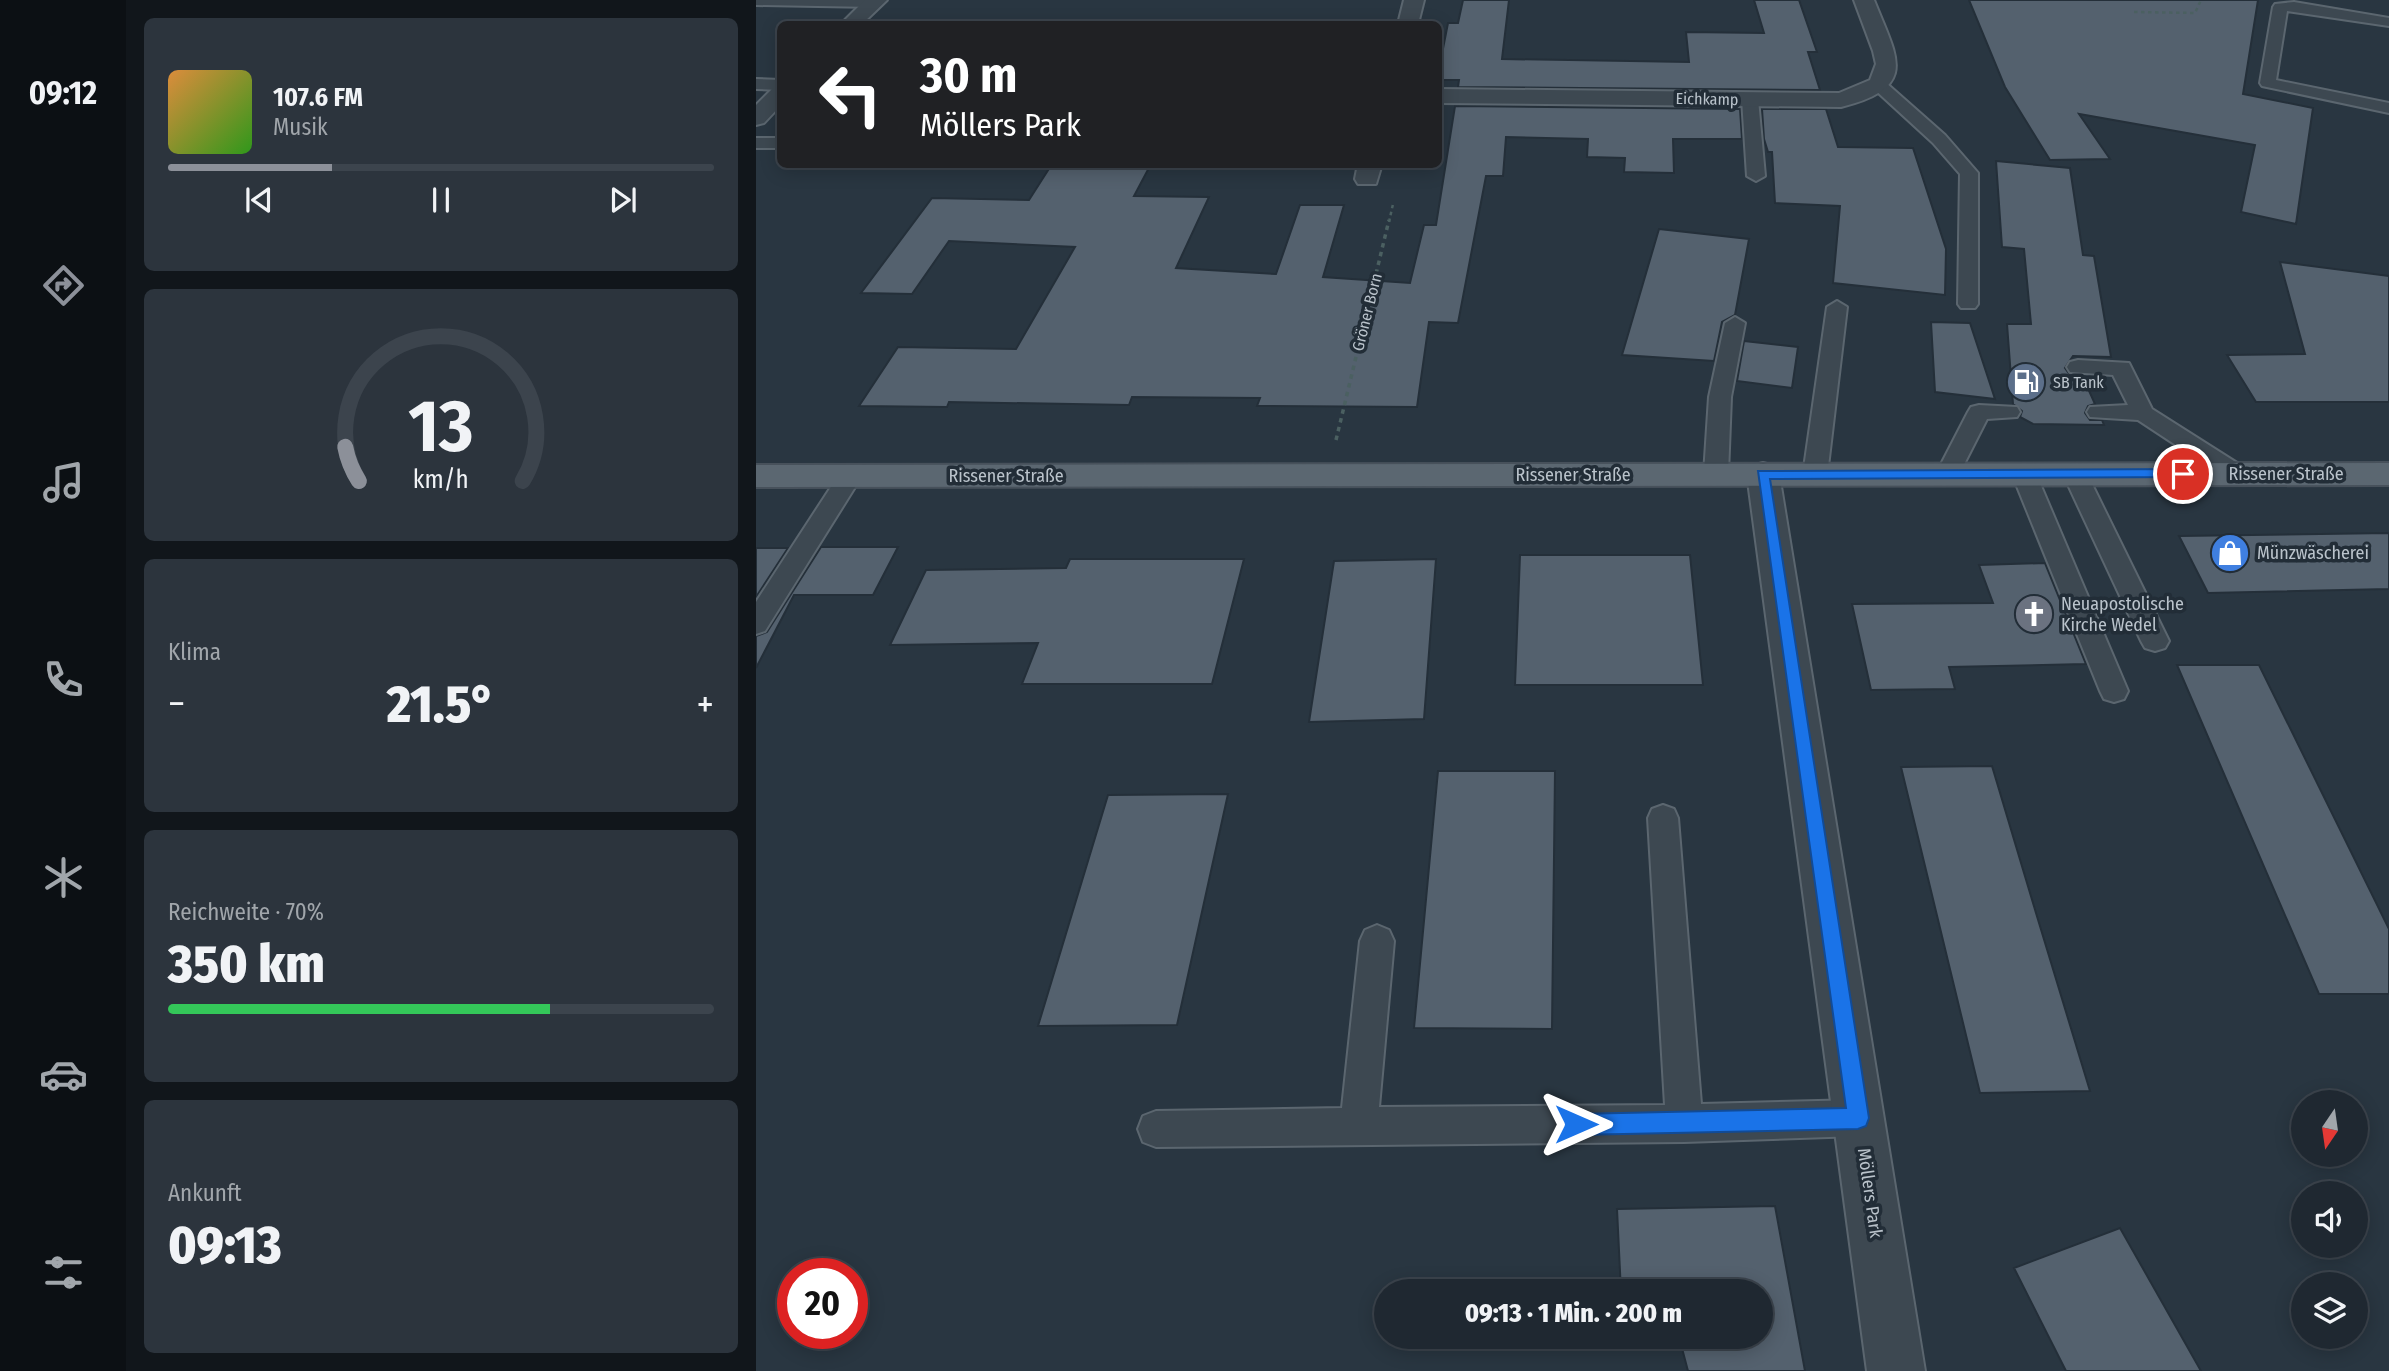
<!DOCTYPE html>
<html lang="de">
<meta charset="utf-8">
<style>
:root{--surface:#1f2831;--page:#2c343d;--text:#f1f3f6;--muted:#a1a6ab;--line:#3c444d;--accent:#8c9099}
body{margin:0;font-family:"Fira Sans Condensed",sans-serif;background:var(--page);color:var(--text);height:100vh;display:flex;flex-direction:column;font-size:26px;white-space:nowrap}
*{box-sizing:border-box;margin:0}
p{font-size:23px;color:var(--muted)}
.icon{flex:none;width:38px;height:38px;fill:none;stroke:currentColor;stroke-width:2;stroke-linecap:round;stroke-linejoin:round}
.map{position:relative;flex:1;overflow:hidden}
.side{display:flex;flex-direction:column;gap:18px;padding:18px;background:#11161b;width:630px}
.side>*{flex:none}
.hud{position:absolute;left:21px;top:21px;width:665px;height:147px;border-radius:10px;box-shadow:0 4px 18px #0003,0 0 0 2px var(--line);background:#202124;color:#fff;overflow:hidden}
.needle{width:46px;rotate:193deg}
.tools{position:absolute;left:1535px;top:1090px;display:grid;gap:14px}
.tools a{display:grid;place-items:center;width:77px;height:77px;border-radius:50%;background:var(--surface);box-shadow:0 4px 18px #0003,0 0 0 2px var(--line);font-size:35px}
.speed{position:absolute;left:21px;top:1258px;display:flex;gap:14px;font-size:35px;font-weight:700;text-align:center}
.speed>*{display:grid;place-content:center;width:91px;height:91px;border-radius:50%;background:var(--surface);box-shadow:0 4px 18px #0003,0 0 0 2px var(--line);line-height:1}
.speed .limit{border:10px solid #d22;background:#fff;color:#111}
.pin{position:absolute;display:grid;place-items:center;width:60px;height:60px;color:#fff;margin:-30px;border:4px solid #fff;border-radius:50%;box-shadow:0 2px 7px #0007}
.me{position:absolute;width:77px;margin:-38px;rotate:90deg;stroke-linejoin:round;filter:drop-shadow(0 0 5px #0008)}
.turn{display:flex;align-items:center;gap:24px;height:147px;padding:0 28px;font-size:32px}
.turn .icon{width:91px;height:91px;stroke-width:2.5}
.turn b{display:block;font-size:49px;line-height:60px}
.big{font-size:52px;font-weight:800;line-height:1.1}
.side .widget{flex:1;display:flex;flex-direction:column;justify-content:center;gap:10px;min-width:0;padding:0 24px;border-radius:10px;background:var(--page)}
.side .dial{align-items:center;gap:0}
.dial svg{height:182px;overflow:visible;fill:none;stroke:var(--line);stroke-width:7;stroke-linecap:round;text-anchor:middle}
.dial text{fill:var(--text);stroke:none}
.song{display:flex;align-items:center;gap:21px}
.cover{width:84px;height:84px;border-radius:10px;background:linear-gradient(135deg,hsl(30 70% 55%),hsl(110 70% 35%))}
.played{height:7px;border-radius:4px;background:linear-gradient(90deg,var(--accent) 30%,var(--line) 30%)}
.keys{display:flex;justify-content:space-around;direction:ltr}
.heat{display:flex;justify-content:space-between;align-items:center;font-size:38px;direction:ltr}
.charge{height:10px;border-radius:5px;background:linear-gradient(90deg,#34c759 70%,var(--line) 0)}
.trip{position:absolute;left:618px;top:1279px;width:399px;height:70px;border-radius:35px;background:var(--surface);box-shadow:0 4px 18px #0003,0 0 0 2px var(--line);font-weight:800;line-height:70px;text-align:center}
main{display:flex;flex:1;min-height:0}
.tab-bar{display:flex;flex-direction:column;width:126px;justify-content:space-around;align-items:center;background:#0c1014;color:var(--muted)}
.tab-bar .icon{width:49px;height:49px}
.tab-bar .active{color:var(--accent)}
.tab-bar b{font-size:32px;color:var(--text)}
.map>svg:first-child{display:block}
.building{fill:#54616e;stroke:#242f39;stroke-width:2}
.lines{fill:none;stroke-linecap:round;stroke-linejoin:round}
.lane-casing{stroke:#5b666f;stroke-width:4}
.street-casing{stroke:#5b666f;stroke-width:4}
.primary-casing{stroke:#47515b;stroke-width:4}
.path-far1{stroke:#4b6061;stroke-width:2.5;stroke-dasharray:3.5 3.5;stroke-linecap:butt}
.path{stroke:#4b6061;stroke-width:3.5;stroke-dasharray:4.5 4.5;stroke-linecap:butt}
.lane{fill:#3d4851;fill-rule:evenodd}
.street{fill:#3d4851;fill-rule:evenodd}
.primary{fill:#5b6771;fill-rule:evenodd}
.route{fill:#1a73e8;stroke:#114b97;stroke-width:2}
.labels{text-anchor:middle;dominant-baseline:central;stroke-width:7;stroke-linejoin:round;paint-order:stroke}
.far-street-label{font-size:16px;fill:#bac3cb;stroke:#222d37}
.far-poi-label{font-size:16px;fill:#bac3cb;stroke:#222d37;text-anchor:start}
.street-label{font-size:18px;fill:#bac3cb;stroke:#222d37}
.poi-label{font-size:18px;fill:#bac3cb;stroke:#222d37;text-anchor:start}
</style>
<main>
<nav class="tab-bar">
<b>09:12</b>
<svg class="icon active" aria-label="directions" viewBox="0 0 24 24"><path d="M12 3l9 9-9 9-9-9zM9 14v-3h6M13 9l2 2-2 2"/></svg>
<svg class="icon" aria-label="music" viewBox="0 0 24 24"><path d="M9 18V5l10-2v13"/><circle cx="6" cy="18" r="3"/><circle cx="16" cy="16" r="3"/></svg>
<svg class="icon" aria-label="phone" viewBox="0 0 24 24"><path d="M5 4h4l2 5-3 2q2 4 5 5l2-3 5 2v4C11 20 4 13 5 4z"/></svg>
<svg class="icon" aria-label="climate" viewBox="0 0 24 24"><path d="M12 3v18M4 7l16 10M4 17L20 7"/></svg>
<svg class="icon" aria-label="car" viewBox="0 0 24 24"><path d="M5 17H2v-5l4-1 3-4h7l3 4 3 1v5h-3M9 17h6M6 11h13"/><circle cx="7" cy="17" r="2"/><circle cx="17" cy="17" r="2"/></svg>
<svg class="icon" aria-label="filters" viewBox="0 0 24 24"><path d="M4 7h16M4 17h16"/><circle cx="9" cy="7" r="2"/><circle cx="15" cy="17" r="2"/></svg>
</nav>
<section class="side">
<div class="widget">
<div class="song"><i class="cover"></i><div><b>107.6 FM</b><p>Musik</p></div></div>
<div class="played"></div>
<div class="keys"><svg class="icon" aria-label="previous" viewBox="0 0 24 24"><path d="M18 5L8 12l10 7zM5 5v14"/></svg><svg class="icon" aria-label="pause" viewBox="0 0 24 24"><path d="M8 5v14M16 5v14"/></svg><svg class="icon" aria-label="next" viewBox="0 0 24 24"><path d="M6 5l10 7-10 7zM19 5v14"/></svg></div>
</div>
<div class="widget dial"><svg viewBox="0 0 100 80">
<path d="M14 69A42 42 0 1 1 86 69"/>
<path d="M14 69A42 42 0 0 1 8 54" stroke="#8c9099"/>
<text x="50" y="56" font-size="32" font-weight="700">13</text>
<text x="50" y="72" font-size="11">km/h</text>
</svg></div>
<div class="widget"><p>Klima</p>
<div class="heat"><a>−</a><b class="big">21.5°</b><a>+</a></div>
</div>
<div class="widget"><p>Reichweite · 70%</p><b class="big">350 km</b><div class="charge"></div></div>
<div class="widget"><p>Ankunft</p><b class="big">09:13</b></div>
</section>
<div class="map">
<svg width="1633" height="1371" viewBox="0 0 1633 1371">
<rect width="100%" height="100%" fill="#293641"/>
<path class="building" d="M707,0h46l-7,59 187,3 -3,-30 78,1 -10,-33h45l18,52h-9l12,38 -362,-3 1,-7h-21v-6l10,-51h10z
M1213,0h289l-15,94 70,14 -17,116 -55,-12 14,-67 -176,-31 31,45 -60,1 -45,-73z
M699,106l285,3 2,30h-69l1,34 -50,-1 1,-14 -38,-1 1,-18 -82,-2 -3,39h-17l-28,147 -29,-1 -12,85 -160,-1 3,-8 -128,-1 -3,8 -180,-3 -2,5 -88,-1 39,-59 118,2 59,-102 -126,-6 -37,53 -51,-1 71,-95 97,2 23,-36h99l-17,32 75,1 -33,71 100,6 24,-69h44l-21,72 87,6 14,-58h12z
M1006,109h64l12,38 75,1 33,101 -1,46 -112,-12 7,-77 -65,-3 -3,-51h-4l-4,-13z
M1240,161l74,7 13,87 11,1 17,101 -38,-1 -8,12 5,7h12l13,29 -7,2 -3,7 5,7h12l2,5 -71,-1 -13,-7 2,-6 -9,-7 -6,-80h24l-7,-75 -22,-2z
M903,229l90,10 -14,76 -13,7 -8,39 -92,-6z
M1524,262l109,14v126h-133l-29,-47 78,-1z
M1175,322l39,1 25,76 -60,-7z
M988,341l54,6 -6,41 -55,-7z
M1633,533v56l-181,4 -29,-57z
M65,547h77l-25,48h-79l-38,73v-32l11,-4z
M0,548h32l-32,49z
M764,555h170l13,130h-188z
M314,559h174l-32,125h-190l16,-41 -148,2 36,-75 140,-2z
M680,559l-12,160 -115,3 25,-161z
M1289,563l41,101 -137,3 6,22 -84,1 -19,-86 141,-1 -14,-38z
M1421,665h82l130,264v65h-70z
M1236,766l44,147 54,178 -110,2 -79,-326z
M682,771h117l-3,258 -138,-1z
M472,794l-51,231 -139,1 70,-231z
M1019,1206l30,165h-117l-9,-34h81v-45h-139l-4,-83z
M1364,1228l81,143h-135l-52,-103z"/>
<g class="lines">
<g class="lane-casing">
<path id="lane" d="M0,0h123l2,3 -7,4 -118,-2z
M1538,2l95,16v8l-102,-15 -11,69 113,23v10l-127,-27 -2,-3 13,-76 2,-3z
M0,79l24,1v10l-24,-1z
M1123,80l6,2 60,53 33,38v131l-3,4h-14l-3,-4 2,-130 -27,-31 -60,-55 -2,-3z
M994,94l8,5 7,77 -9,5 -9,-5 -5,-77z
M0,138h24v10h-24z
M1081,301l10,6 -20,168 -4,6h-16l-4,-6 24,-168z
M979,317l10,6 -14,74 -3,77 -4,6h-16l-4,-6 5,-77 16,-74z
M1322,360l51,3 23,46 93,59 4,6 -4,6h-16l-91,-60 -48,-3 -3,-5 3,-5 38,-2 -15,-30 -43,-3 -3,-5 3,-5z
M1223,405l38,2 3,5 -3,5 -30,2 -31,61h-16l-4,-6 32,-62 3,-5z
M1268,466l8,2 4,6 92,217 -4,8 -10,3 -10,-3 -4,-8 -88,-217 4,-6z
M1319,466l8,2 4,6 82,167 -4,7 -10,3 -10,-3 -4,-7 -78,-167 4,-6z
M94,468l8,2 4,6 -97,155 -9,3v-32l86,-132z
M907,805l11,4 4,9 23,286 157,-4 13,5 5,13 -5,13 -13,5 -174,6 -528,5 -13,-5 -5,-13 5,-13 13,-5 186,-3 18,-167 5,-11 12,-5 12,5 5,11 -15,166 286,-2 -17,-287 4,-9z"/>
</g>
<g class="street-casing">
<path id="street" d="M109,0h22l-25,24h-21z
M648,0h20l-6,24h-20z
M1098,0h20c23,58 46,87 -33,107l-403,-4v-14l401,4 31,-13 6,-16 -3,-13z
M24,87v19l-16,17 -8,2v-20l16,-16z
M602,164h24l-6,20h-18l-3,-5z
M1007,463l12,3 4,8 146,897h-58l-120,-897 4,-8z"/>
</g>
<g class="primary-casing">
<path id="primary" d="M1633,463v22l-1633,2v-22z"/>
</g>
<path class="path-far1" d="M1378,12l61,1 6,-13
M633,222l4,-18"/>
<path class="path" d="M580,440l53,-220"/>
<use href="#lane" class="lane"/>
<use href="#street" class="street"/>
<use href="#primary" class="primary"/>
</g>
<path class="route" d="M1427,469l7,5 -2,3 -418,2 99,639 -3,8 -8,3 -282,6 -8,-3 -3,-8 3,-7 8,-3 270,-6 -88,-637z"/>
<defs>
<g id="fuel-disc" transform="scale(2.0125)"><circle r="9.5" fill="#5c6f8a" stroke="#222d37"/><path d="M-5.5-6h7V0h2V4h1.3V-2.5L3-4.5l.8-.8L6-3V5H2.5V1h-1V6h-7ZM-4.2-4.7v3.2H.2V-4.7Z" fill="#fff"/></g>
<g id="shop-disc" transform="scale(2.0125)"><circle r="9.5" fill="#3f7fe0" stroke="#222d37"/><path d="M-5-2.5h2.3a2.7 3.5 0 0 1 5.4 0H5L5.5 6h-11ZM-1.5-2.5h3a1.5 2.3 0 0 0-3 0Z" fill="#fff"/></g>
<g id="church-disc" transform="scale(2.0125)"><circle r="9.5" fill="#6b7280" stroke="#222d37"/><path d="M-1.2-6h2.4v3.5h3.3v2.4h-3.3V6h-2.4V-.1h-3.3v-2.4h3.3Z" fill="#fff"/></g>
</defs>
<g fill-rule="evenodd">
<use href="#fuel-disc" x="1270" y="382"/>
<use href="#shop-disc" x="1474" y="553"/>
<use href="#church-disc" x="1278" y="614"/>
</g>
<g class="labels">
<g class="far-street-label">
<text transform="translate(951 99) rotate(1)">Eichkamp</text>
<text transform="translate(611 312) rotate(-76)">Gröner Born</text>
</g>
<g class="far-poi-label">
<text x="1297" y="382">SB Tank</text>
</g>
<g class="street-label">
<text x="1530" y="474">Rissener Straße</text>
<text x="817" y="475">Rissener Straße</text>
<text x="250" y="476">Rissener Straße</text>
<text transform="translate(1114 1193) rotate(82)">Möllers Park</text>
</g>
<g class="poi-label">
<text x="1501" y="553">Münzwäscherei</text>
<text x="1305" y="604">Neuapostolische<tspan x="1305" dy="21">Kirche Wedel</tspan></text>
</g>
</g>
</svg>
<div class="tools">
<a><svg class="needle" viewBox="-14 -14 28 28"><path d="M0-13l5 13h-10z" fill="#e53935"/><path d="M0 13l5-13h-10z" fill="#a1a6ab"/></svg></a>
<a><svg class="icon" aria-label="sound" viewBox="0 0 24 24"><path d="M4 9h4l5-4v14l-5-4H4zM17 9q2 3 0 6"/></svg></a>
<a><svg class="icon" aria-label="layers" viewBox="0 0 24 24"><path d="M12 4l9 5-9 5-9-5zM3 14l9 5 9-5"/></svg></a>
</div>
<div class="speed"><div class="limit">20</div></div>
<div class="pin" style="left:1427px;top:474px;background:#d93025"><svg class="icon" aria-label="arrive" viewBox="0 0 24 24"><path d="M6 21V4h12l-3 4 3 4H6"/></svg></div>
<svg class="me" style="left:820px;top:1124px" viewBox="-20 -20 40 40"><path d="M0-17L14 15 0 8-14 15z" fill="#1a73e8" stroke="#fff" stroke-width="4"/></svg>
<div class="trip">09:13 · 1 Min. · 200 m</div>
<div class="hud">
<div class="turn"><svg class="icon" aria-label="left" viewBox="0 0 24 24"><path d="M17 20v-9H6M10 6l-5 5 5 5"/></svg><div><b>30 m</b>Möllers Park</div></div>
</div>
</div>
</main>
